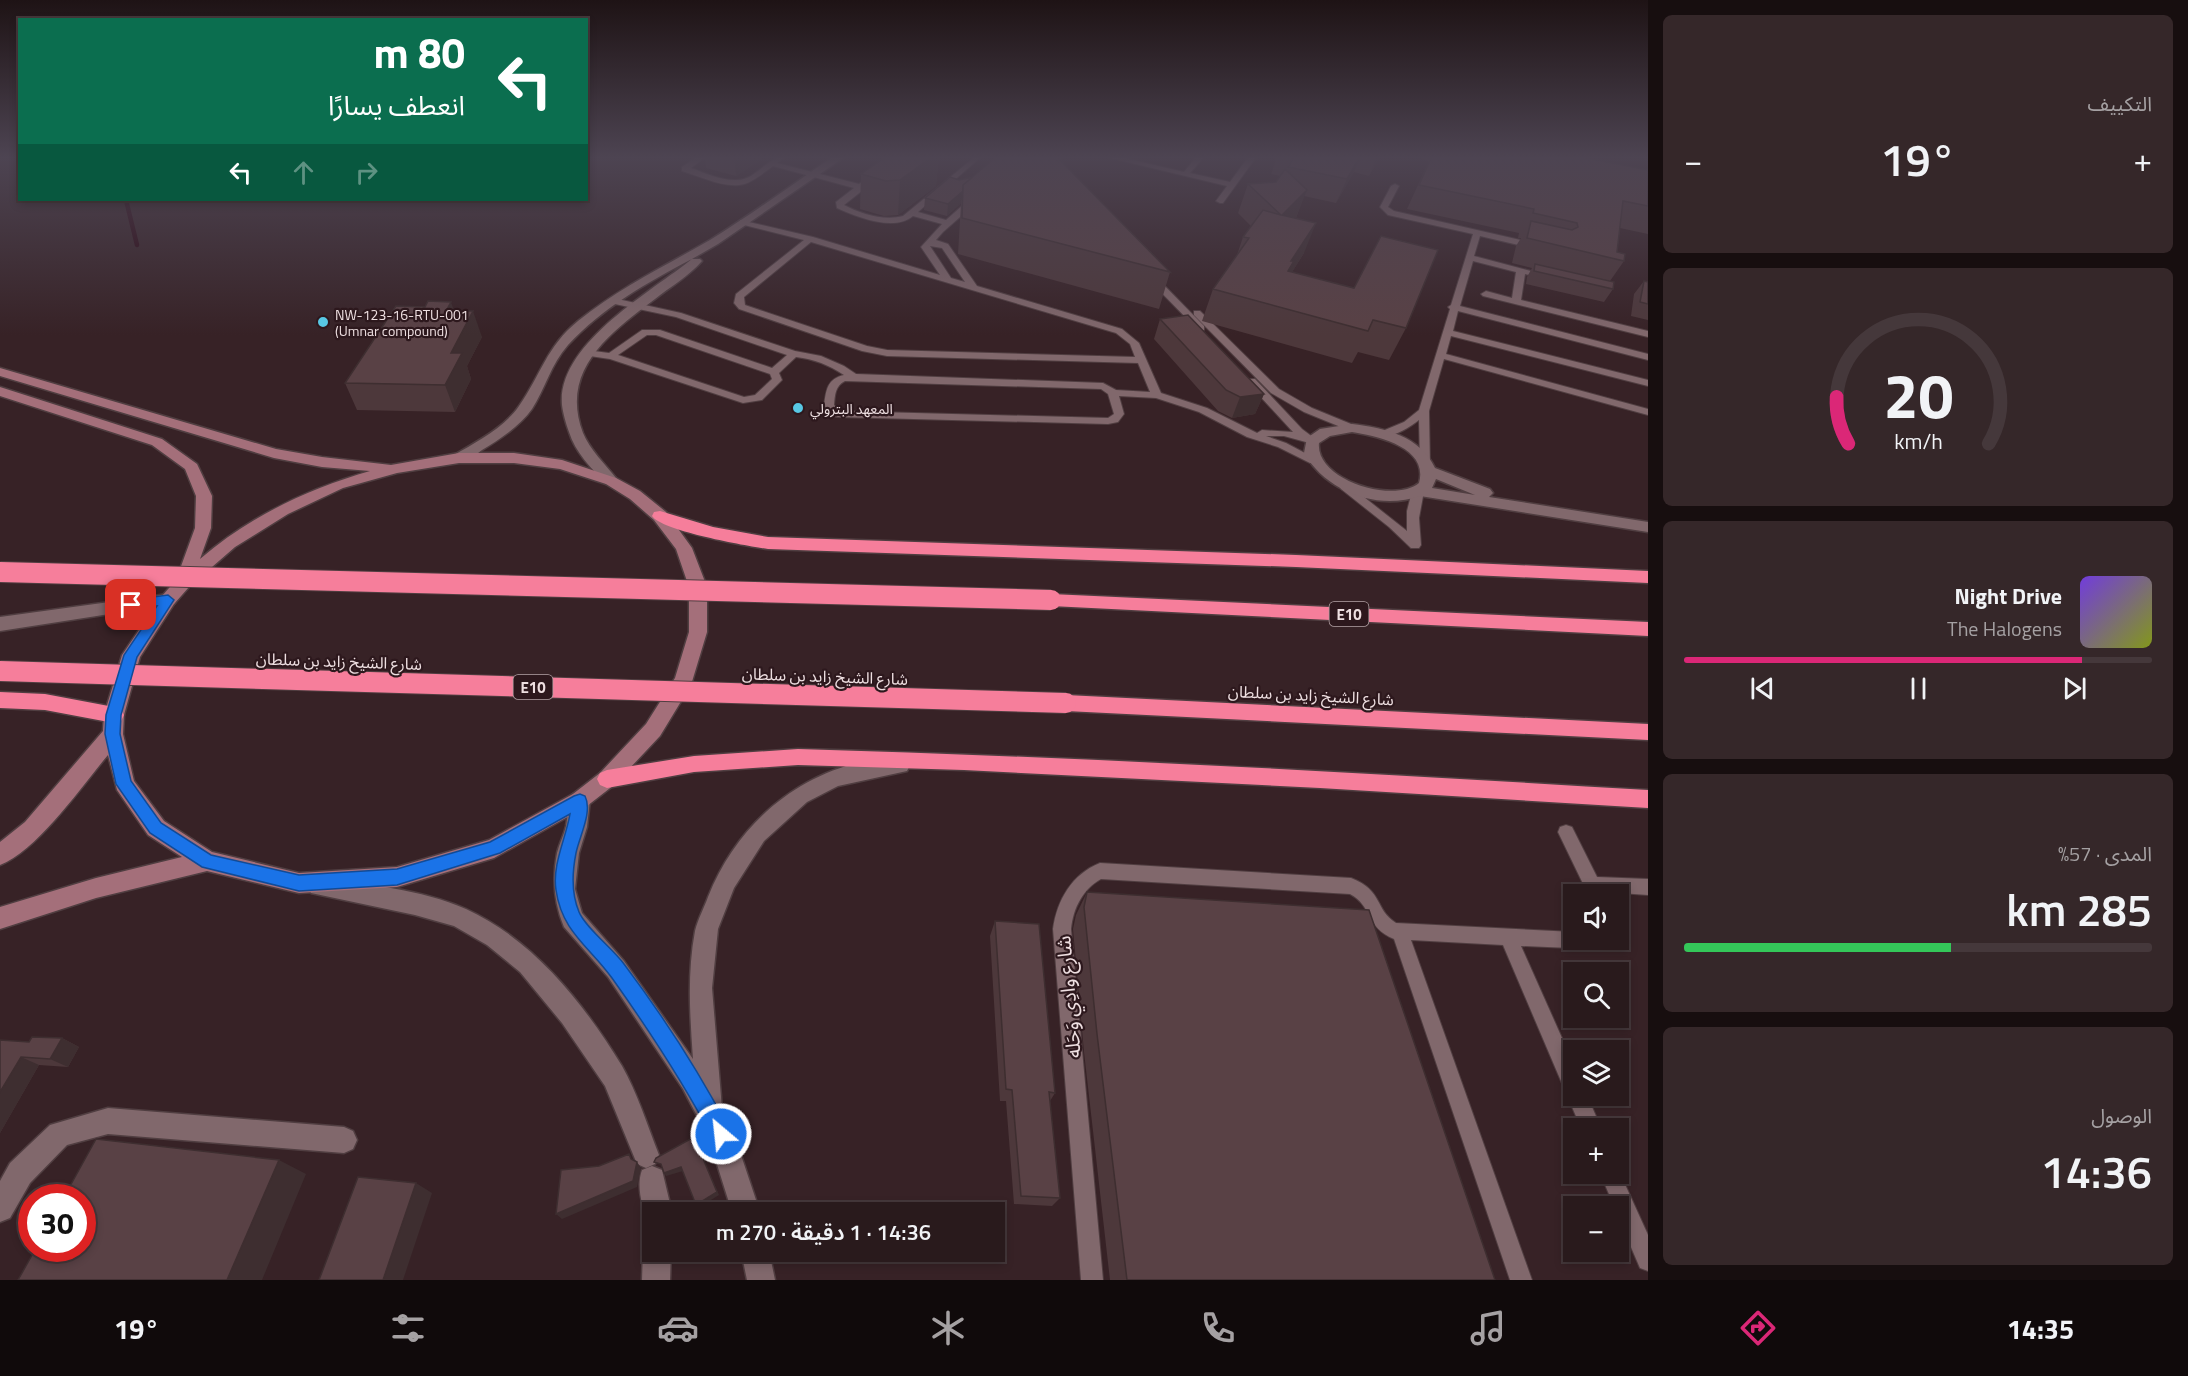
<!DOCTYPE html>
<html lang="ar">
<meta charset="utf-8">
<style>
:root{--surface:#291a1c;--page:#352729;--text:#f1f3f6;--muted:#a5a1a3;--line:#45383b;--accent:#db2777}
body{margin:0;font-family:"Titillium Web","Noto Sans Arabic",sans-serif;background:var(--page);color:var(--text);direction:rtl;height:100vh;display:flex;flex-direction:column;font-size:22px;white-space:nowrap}
*{box-sizing:border-box;margin:0}
p{font-size:20px;color:var(--muted)}
.icon{flex:none;width:33px;height:33px;fill:none;stroke:currentColor;stroke-width:2;stroke-linecap:round;stroke-linejoin:round}
.map{position:relative;flex:1;overflow:hidden;direction:ltr}
.side{display:flex;flex-direction:column;gap:15px;padding:15px;background:#170e0f;width:540px}
.side>*{flex:none}
.top-card{position:absolute;left:18px;top:18px;width:570px;height:183px;border-radius:0px;box-shadow:0 3px 9px #0003,0 0 0 2px var(--line);direction:rtl;background:#0b6e4f;color:#fff;overflow:hidden}
.controls{position:absolute;left:1563px;top:884px;display:grid;gap:12px}
.controls a{display:grid;place-items:center;width:66px;height:66px;border-radius:0px;background:var(--surface);box-shadow:0 3px 9px #0003,0 0 0 2px var(--line);font-size:30px}
.speed{position:absolute;left:18px;top:1184px;display:flex;gap:12px;font-size:30px;font-weight:700;text-align:center}
.speed>*{display:grid;place-content:center;width:78px;height:78px;border-radius:50%;background:var(--surface);box-shadow:0 3px 9px #0003,0 0 0 2px var(--line);line-height:1}
.speed .limit{border:9px solid #d22;background:#fff;color:#111}
.pin{position:absolute;display:grid;place-items:center;width:51px;height:51px;color:#fff;margin:-26px;border-radius:12px;box-shadow:0 3px 9px #0006}
.me{position:absolute;width:66px;margin:-33px;rotate:332deg;stroke-linejoin:round;filter:drop-shadow(0 0 4px #0008)}
.turn{display:flex;align-items:center;gap:21px;height:126px;padding:0 24px;font-size:27px}
.turn .icon{width:78px;height:78px;stroke-width:2.5}
.turn b{display:block;font-size:42px;line-height:51px}
.lanes{display:flex;align-items:center;height:57px;padding:0 24px;background:#0003;justify-content:center;gap:30px;direction:ltr}
.lanes .off{opacity:.35}
.big{font-size:45px;font-weight:600;line-height:1.1}
.side .tile{flex:1;display:flex;flex-direction:column;justify-content:center;gap:9px;min-width:0;padding:0 21px;border-radius:9px;background:var(--page)}
.side .dial{align-items:center;gap:0}
.dial svg{height:156px;overflow:visible;fill:none;stroke:var(--line);stroke-width:7;stroke-linecap:round;text-anchor:middle}
.dial text{fill:var(--text);stroke:none}
.song{display:flex;align-items:center;gap:18px}
.cover{width:72px;height:72px;border-radius:9px;background:linear-gradient(135deg,hsl(260 70% 55%),hsl(70 70% 35%))}
.played{height:6px;border-radius:3px;background:linear-gradient(90deg,var(--accent) 85%,var(--line) 85%)}
.keys{display:flex;justify-content:space-around;direction:ltr}
.heat{display:flex;justify-content:space-between;align-items:center;font-size:33px;direction:ltr}
.charge{height:9px;border-radius:4px;background:linear-gradient(90deg,#34c759 57%,var(--line) 0)}
.trip{position:absolute;left:642px;top:1202px;width:363px;height:60px;border-radius:0px;background:var(--surface);box-shadow:0 3px 9px #0003,0 0 0 2px var(--line);font-weight:600;line-height:60px;text-align:center;direction:rtl}
.tab-bar{display:flex;height:96px;justify-content:space-around;align-items:center;background:#100a0b;color:var(--muted)}
.tab-bar .icon{width:42px;height:42px}
.tab-bar .selected{color:var(--accent)}
.tab-bar b{font-size:27px;color:var(--text)}
main{display:flex;flex:1;min-height:0}
.map>svg:first-child{display:block}
.lines{fill:none;stroke-linecap:round;stroke-linejoin:round}
.stream{stroke:#29020e;stroke-width:4.5}
.lane-casing{stroke:#503e41;stroke-width:2}
.street-casing{stroke:#503e41;stroke-width:3}
.secondary-casing{stroke:#503e41;stroke-width:3}
.highway-casing{stroke:#503e41;stroke-width:3}
.lane{fill:#81686c;fill-rule:evenodd}
.street{fill:#81686c;fill-rule:evenodd}
.secondary{fill:#a46f7a;fill-rule:evenodd}
.highway{fill:#f67e9b;fill-rule:evenodd}
.highway-bridge-casing{stroke:#503e41;stroke-width:22;stroke-linecap:butt}
.highway-bridge{stroke:#f67e9b;stroke-width:20}
.wall{fill:#4d383b}
.shaded-wall{fill:#3e2e30}
.building{fill:#594145;stroke:#3e2e30;stroke-width:1.5}
.route{fill:#1a73e8;stroke:#114b97;stroke-width:1.5}
.poi-dot{fill:#58c8e4;stroke:#2d181d;stroke-width:2}
.labels{text-anchor:middle;dominant-baseline:central;stroke-width:4.5;stroke-linejoin:round;paint-order:stroke}
.far-poi-label{font-size:14px;fill:#eedfe1;stroke:#2d181d;text-anchor:start}
.shield{fill:#2d181d;stroke:#b4a3a6;stroke-width:1.5}
.shield-label{font-size:15px;font-weight:bold;fill:#eedfe1}
.street-label{font-size:16px;fill:#eedfe1;stroke:#2d181d}
.near-street-label{font-size:20px;fill:#eedfe1;stroke:#2d181d}
</style>
<main>
<section class="side">
<div class="tile"><p>التكييف</p>
<div class="heat"><a>−</a><b class="big">19°</b><a>+</a></div>
</div>
<div class="tile dial"><svg viewBox="0 0 100 80">
<path d="M14 69A42 42 0 1 1 86 69"/>
<path d="M14 69A42 42 0 0 1 8 45" stroke="#db2777"/>
<text x="50" y="56" font-size="32" font-weight="700">20</text>
<text x="50" y="72" font-size="11">km/h</text>
</svg></div>
<div class="tile">
<div class="song"><i class="cover"></i><div><b>Night Drive</b><p>The Halogens</p></div></div>
<div class="played"></div>
<div class="keys"><svg class="icon" aria-label="previous" viewBox="0 0 24 24"><path d="M18 5L8 12l10 7zM5 5v14"/></svg><svg class="icon" aria-label="pause" viewBox="0 0 24 24"><path d="M8 5v14M16 5v14"/></svg><svg class="icon" aria-label="next" viewBox="0 0 24 24"><path d="M6 5l10 7-10 7zM19 5v14"/></svg></div>
</div>
<div class="tile"><p>المدى · 57%</p><b class="big">285 km</b><div class="charge"></div></div>
<div class="tile"><p>الوصول</p><b class="big">14:36</b></div>
</section>
<div class="map">
<svg width="1648" height="1280" viewBox="0 0 1648 1280">
<rect width="100%" height="100%" fill="#372226"/>
<g class="lines">
<path class="stream" d="M126,200l11,45"/>
<g class="lane-casing">
<path id="lane" d="M698,156h9l-16,12c14,5 31,13 46,12 19,0 30,-24 50,-24l-10,7 82,21 12,-9h6v4l-33,26c17,9 40,16 59,11l73,-60h6l-64,56 28,8 25,-22h6v4l-34,30 -7,8 12,4 29,42 145,43 17,14 22,50 46,15 50,25 5,-3 31,2 -47,-51 1,-2h8l47,50 16,12 -5,3 -29,-8h-18l20,7 34,18 -2,2h-8l-32,-16 -31,-10 -48,-25 -43,-14 -37,-2 5,18 -6,8 -10,2 -271,-7 -4,-1 -9,-10c2,-16 3,-27 20,-31 -15,-10 -30,-16 -48,-18l-17,16 3,7 -20,20 -19,3 -133,-44 -27,-4 -2,-2 5,-3 23,3 33,-23h18l112,38 15,-13 -111,-38 -66,-14v-4l3,-1 68,15 114,38 26,5 23,10 12,8 247,9 13,7 34,2 -12,-29 -251,-7 -25,-5 -123,-42 -5,-6 2,-9 68,-54 -64,-16v-4l73,17 127,38 -19,-28 21,-23 -29,-8c-19,16 -56,1 -76,-8l-1,-6 18,-14 -81,-22c-10,7 -22,18 -34,19 -18,2 -40,-9 -57,-14v-4zM811,242l305,91 14,11 5,13 -248,-7 -20,-4 -122,-41 -1,-8zM930,246l12,2 23,34 -14,-4zM647,335h9l114,39 2,5 -17,16 -11,2 -126,-42zM845,381l256,8 7,5 6,20 -6,4 -268,-7 -6,-6c1,-10 1,-19 11,-24z
M1067,156l-8,3 -4,-2 1,-1z
M1102,156h14l68,16 13,-16h8l-15,17 40,9 19,-26h8l-34,47h-3l-4,-2 11,-15z
M1395,184l4,2 -11,21 6,4 144,33 1,2 -4,3 -55,-13 -6,20 76,20 -4,3 -21,-5 -4,26 127,31v6l-165,-41 -2,-2 5,-3 26,7 4,-26 -43,-11 -13,45 188,48v6l-190,-49 -5,20 195,49v6l-197,-50 -5,18 202,55v6l-204,-56 -15,52 1,55h-8l-2,-2 -1,-44c-10,8 -26,18 -39,16v-4l24,-10 15,-12 31,-101 -2,-2 3,-2 22,-71 -85,-19 -8,-8 11,-21z
M1150,277h6l48,49v4h-6l-48,-49z
M1194,311h6l79,78 33,19 44,18v4h-8l-44,-18 -33,-19 -77,-78z
M1345,482l62,49v-20l5,-20 6,-4 4,1 2,3 -5,27 2,27 -2,3h-8l-22,-21 -48,-38 -2,-3z
M1566,825l6,2 25,50 51,2v16l-43,-3v2h-17l-30,-62 2,-5z
M1100,863l251,15c33,13 23,31 45,45l178,9v7h42l-3,6 -19,4 -73,-3 53,119v30h13l14,33h-20l-78,-183 -92,-5 121,340h-22l-116,-341c-28,-11 -22,-34 -44,-45l-249,-15c-18,10 -28,29 -30,50l32,351h-22l-28,-351c4,-29 19,-55 47,-66z
M1618,1169l30,66v36l-8,-3 -22,-51v-11h-4l-14,-33h18z"/>
</g>
<g class="street-casing">
<path id="street" d="M834,156h12l-128,88 -26,15h8l2,2c-13,15 -32,26 -47,38 -45,34 -96,71 -72,134 7,17 22,31 33,45l3,3 -3,3h-10c-14,-15 -31,-32 -37,-52 -3,-8 -6,-19 -7,-27 -5,-61 89,-113 130,-146 -44,23 -90,49 -124,86 -17,19 -23,44 -36,64 -12,17 -32,30 -50,41 -8,6 -17,14 -28,11l-2,-3 2,-3c22,-13 50,-27 65,-49 22,-31 27,-59 59,-85 41,-33 87,-55 132,-81 42,-26 83,-56 124,-84z
M1352,424c33,4 68,12 83,44l55,21 3,4 -4,4 159,25v10l-228,-36c-43,15 -94,-5 -116,-43l3,-15 13,-9zM1352,432c25,4 77,15 67,51 -25,21 -104,-3 -100,-40l11,-7zM1436,479l39,16 -43,-7z
M168,594l6,2 3,4 -3,4 -174,27v-14z
M900,756l7,3 3,6 -3,6 -69,15 -31,16 -43,39 -30,47 -16,41 -6,59 10,121 12,25 26,78h-28l-23,-73 -26,-50 -75,-112 -44,-50c-10,-24 -12,-48 -7,-74 2,-9 7,-18 9,-27 2,-11 2,-22 7,-32l7,-3 7,3 3,6 -3,27 -8,26 -4,36 7,24 42,48 69,98c-3,-43 -6,-85 2,-128 3,-12 9,-23 13,-34 33,-82 103,-135 192,-141z
M319,876c48,9 102,13 147,33 68,31 118,95 156,157 15,26 26,61 37,89l-4,9 -9,4 -9,-4 -32,-78 -43,-63 -42,-51 -33,-27 -33,-19 -39,-11 -104,-22 -3,-7 3,-7z
M108,1108l236,19 9,4 4,9 -4,9 -9,4 -236,-19 -41,11 -37,38 -20,35 -10,4v-41l10,-18 40,-38z
M652,1166l10,4 10,42h-20v12l-4,-2c-6,-16 -12,-36 -6,-52z
M652,1239v12h19l-1,29h-28l1,-29 4,-10z
M741,1251h28l6,29h-28z"/>
</g>
<g class="secondary-casing">
<path id="secondary" d="M0,368l276,81 46,8 69,8 68,-12h55l48,7 54,18 24,13 26,21 26,36 15,39v45l-16,53 -31,51 -46,49 -27,21 -93,52 -97,29 -98,6 -92,-22 -111,27 -96,31v-22l96,-29 86,-21 -34,-22 -31,-45 -9,-35c-27,32 -70,95 -108,110v-23l25,-20 78,-91 1,-16 18,-60 40,-59 14,-16 19,-52 1,-32 -11,-27 -33,-24 -152,-49v-9l162,52 35,25 15,32 -1,32 -11,31c50,-43 108,-70 170,-88l-48,-4 -48,-9 -274,-82zM459,463h55l46,6 46,15 24,15 24,21 22,29 13,38v45l-14,46 -29,46 -46,49 -27,21 -84,46 -92,27 -98,6 -87,-21 -48,-31 -30,-40 -11,-47 1,-19 16,-58 34,-53 15,-17 46,-40 53,-33 55,-26 54,-15z"/>
</g>
<g class="highway-casing">
<path id="highway" d="M660,511l53,16 55,10 528,18 352,16v12l-352,-16 -528,-18c-21,-3 -106,-18 -116,-33l2,-4z
M1051,594l597,28v14l-597,-30 -6,-2 -3,-4 3,-4z
M0,692l45,2 69,13 7,2 3,6 -3,6 -7,2 -69,-13 -45,-2z
M1066,695l582,29v16l-582,-29 -7,-3 -3,-5 3,-5z
M798,749c284,8 567,24 850,41v18l-328,-20 -356,-18 -166,-5 -104,7 -87,16 -7,-3 -3,-6 3,-6 7,-3 87,-14z"/>
</g>
<use href="#lane" class="lane"/>
<use href="#street" class="street"/>
<use href="#secondary" class="secondary"/>
<use href="#highway" class="highway"/>
<g class="highway-bridge-casing">
<path id="highway-bridge" d="M0,572l1051,28
M0,671l1066,32"/>
</g>
<use href="#highway-bridge" class="highway-bridge"/>
</g>
<path class="wall" d="M705,156h62l-31,20 -30,-8z
M887,156h52l-3,30 -38,29 -14,1 -24,-7 1,-35z
M1277,156h103l-11,20 -15,-4 -18,31 -32,-7 -8,22 8,35 -12,19 114,56 -17,32 -31,-8 -6,11 -150,-42 11,-32 24,-34 6,-18 8,-11 -13,-13 10,-29 28,-2 4,-6 -9,-2 5,-14h-1z
M1412,156h165l71,14v64l-28,-6 -3,24 7,9 -14,20 3,8 -9,13 -78,-18 1,-7 5,-9 -20,-5 4,-17 5,-8h-3l1,-5 -112,-24 22,-48h-4v-2z
M950,177l220,95 -11,37 -201,-55 3,-51 -14,13 -23,-6 1,-12z
M1644,281l4,1v38l-17,-4 3,-22z
M454,311l28,26 -15,29 4,13 -16,33 -98,-2 -12,-27z
M1160,319l104,75 -9,20 -23,4 -14,-7 -64,-72z
M1087,892l408,388h-385l-26,-228 -11,-123 3,-14z
M995,921l60,172 -5,8 10,97 -8,8 -38,-2 -8,-103h-6l-10,-165z
M62,1038l17,9 -11,20 -29,-2 -39,68v-93l29,2z"/>
<path class="shaded-wall" d="M734,156h33l-31,20z
M933,156h6l-3,30 -38,29 2,-35z
M1360,156h1l-7,16 -18,31 11,-24z
M1377,156h3l-11,20z
M1307,190l-12,30 -13,-5z
M963,191l-2,12 -14,13 1,-12z
M1316,223l-12,30 -17,27 -6,13 10,-32z
M451,302l9,26 -14,-17z
M473,311l9,26 -15,29 4,13 -16,33 -10,-27 6,-32z
M1264,394l-9,20 -23,4 8,-21z
M62,1038l17,9 -11,20 -18,-8z
M21,1057l18,8 -39,68v-41z
M694,1137l25,58 -21,13 -2,-3z
M279,1160l27,14 -44,106h-35z
M637,1162l4,6 -4,19 -75,32 -6,-5z
M681,1167l2,4 -17,5 -2,-3z
M416,1183l16,10 -29,87h-20z"/>
<path class="building" d="M887,156h46l-33,24 -14,1 -25,-7z
M997,156h59l114,116 -208,-54 1,-33z
M1295,156h65l-13,23 -59,-12z
M1432,156h145l71,14v36l-25,-5 -6,51 8,2 -1,7 -97,-23 4,-17 41,9 6,-3 -1,-4 -44,-10 1,-4 -115,-24z
M1285,169l22,21 -25,25 34,8 -25,38h3l-6,10 66,17 27,-52 57,14 -32,78 -33,-8 -5,11 -155,-42 36,-51 -6,-1 20,-27 18,5 -33,-31 28,-2z
M950,177l9,3 14,-3 -10,8v6l-15,13 -23,-6z
M1535,264l79,18 -1,7 -79,-18z
M1644,281l4,1v22l-8,-2z
M428,301l23,1 -5,9h27l-22,42h11l-17,32 -100,-2 51,-77 29,1z
M1188,315l76,79 -24,3 -14,-7 -66,-71z
M1087,892l282,18 126,370h-368l-30,-246 -13,-127z
M995,921l44,3 16,169 -6,-1 11,106 -39,-2 -9,-106 -6,-1z
M32,1037l30,1 -12,21 -29,-2 -21,35v-52l29,2z
M694,1137l23,55 -21,13 -15,-38 -17,6 -3,-9 -7,-2 2,-4z
M96,1139l183,21 -52,120h-209l18,-32h46v-51h-18z
M629,1154l2,5 6,3 -4,19 -77,33 5,-44 38,-4z
M358,1177l58,6 -33,97h-64z"/>
<linearGradient id="sky" x2="0" y2="1"><stop stop-color="#1e1315"/><stop offset="0.47" stop-color="#4d4452"/><stop offset="1" stop-color="#4d4452" stop-opacity="0"/></linearGradient>
<rect width="1648" height="335" fill="url(#sky)"/>
<path class="route" d="M168,595l6,5 -37,57 -16,58 -1,19 11,47 30,42 50,32 88,20 98,-6 93,-27 84,-46 6,-2 5,2c8,16 -6,41 -9,57 -4,20 -5,40 3,59 6,15 34,37 45,52 39,52 74,106 104,163l3,7 -3,7 -7,3 -7,-3c-30,-58 -65,-111 -102,-163 -23,-32 -50,-46 -56,-88 -4,-25 10,-52 14,-76l-70,39 -103,32 -98,6 -97,-24 -52,-34 -34,-49 -11,-50 1,-19 18,-60 33,-49 -26,3 -7,-4 7,-5z"/>
<g class="poi-dot">
<circle cx="323" cy="322" r="6"/>
<circle cx="798" cy="408" r="6"/>
</g>
<g class="labels">
<g class="far-poi-label">
<text x="335" y="314">NW-123-16-RTU-001<tspan x="335" dy="16">(Umnar compound)</tspan></text>
<text x="810" y="408">المعهد البترولي</text>
</g>
<g class="shield">
<rect x="1329.5" y="602" width="39" height="24" rx="4.5"/>
<rect x="513.5" y="675" width="39" height="24" rx="4.5"/>
</g>
<g class="shield-label">
<text x="1349" y="614">E10</text>
<text x="533" y="687">E10</text>
</g>
<g class="street-label">
<text transform="translate(339 661) rotate(2)">شارع الشيخ زايد بن سلطان</text>
<text transform="translate(825 676) rotate(2)">شارع الشيخ زايد بن سلطان</text>
<text transform="translate(1311 695) rotate(3)">شارع الشيخ زايد بن سلطان</text>
</g>
<g class="near-street-label">
<text transform="translate(1068 997) rotate(-95)">شارع وادِي وَحَله</text>
</g>
</g>
</svg>
<div class="controls">
<a><svg class="icon" aria-label="sound" viewBox="0 0 24 24"><path d="M4 9h4l5-4v14l-5-4H4zM17 9q2 3 0 6"/></svg></a>
<a><svg class="icon" aria-label="search" viewBox="0 0 24 24"><circle cx="10" cy="10" r="6"/><path d="M15 15l6 6"/></svg></a>
<a><svg class="icon" aria-label="layers" viewBox="0 0 24 24"><path d="M12 4l9 5-9 5-9-5zM3 14l9 5 9-5"/></svg></a>
<a>+</a>
<a>−</a>
</div>
<div class="speed"><div class="limit">30</div></div>
<div class="pin" style="left:131px;top:605px;background:#d93025"><svg class="icon" aria-label="arrive" viewBox="0 0 24 24"><path d="M6 21V4h12l-3 4 3 4H6"/></svg></div>
<svg class="me" style="left:721px;top:1134px" viewBox="-20 -20 40 40"><circle r="17" fill="#1a73e8" stroke="#fff" stroke-width="3"/><path d="M0-11L8 9 0 5-8 9z" fill="#fff"/></svg>
<div class="trip">14:36 · 1 دقيقة · 270 m</div>
<div class="top-card">
<div class="turn"><svg class="icon" aria-label="left" viewBox="0 0 24 24"><path d="M17 20v-9H6M10 6l-5 5 5 5"/></svg><div><b>80 m</b>انعطف يسارًا</div></div>
<div class="lanes"><svg class="icon" aria-label="left" viewBox="0 0 24 24"><path d="M17 20v-9H6M10 6l-5 5 5 5"/></svg><svg class="icon off" aria-label="ahead" viewBox="0 0 24 24"><path d="M12 20V5M6 11l6-6 6 6"/></svg><svg class="icon off" aria-label="right" viewBox="0 0 24 24"><path d="M7 20v-9h11M14 6l5 5-5 5"/></svg></div>
</div>
</div>
</main>
<nav class="tab-bar">
<b>14:35</b>
<svg class="icon selected" aria-label="directions" viewBox="0 0 24 24"><path d="M12 3l9 9-9 9-9-9zM9 14v-3h6M13 9l2 2-2 2"/></svg>
<svg class="icon" aria-label="music" viewBox="0 0 24 24"><path d="M9 18V5l10-2v13"/><circle cx="6" cy="18" r="3"/><circle cx="16" cy="16" r="3"/></svg>
<svg class="icon" aria-label="phone" viewBox="0 0 24 24"><path d="M5 4h4l2 5-3 2q2 4 5 5l2-3 5 2v4C11 20 4 13 5 4z"/></svg>
<svg class="icon" aria-label="climate" viewBox="0 0 24 24"><path d="M12 3v18M4 7l16 10M4 17L20 7"/></svg>
<svg class="icon" aria-label="car" viewBox="0 0 24 24"><path d="M5 17H2v-5l4-1 3-4h7l3 4 3 1v5h-3M9 17h6M6 11h13"/><circle cx="7" cy="17" r="2"/><circle cx="17" cy="17" r="2"/></svg>
<svg class="icon" aria-label="filters" viewBox="0 0 24 24"><path d="M4 7h16M4 17h16"/><circle cx="9" cy="7" r="2"/><circle cx="15" cy="17" r="2"/></svg>
<b>19°</b>
</nav>
